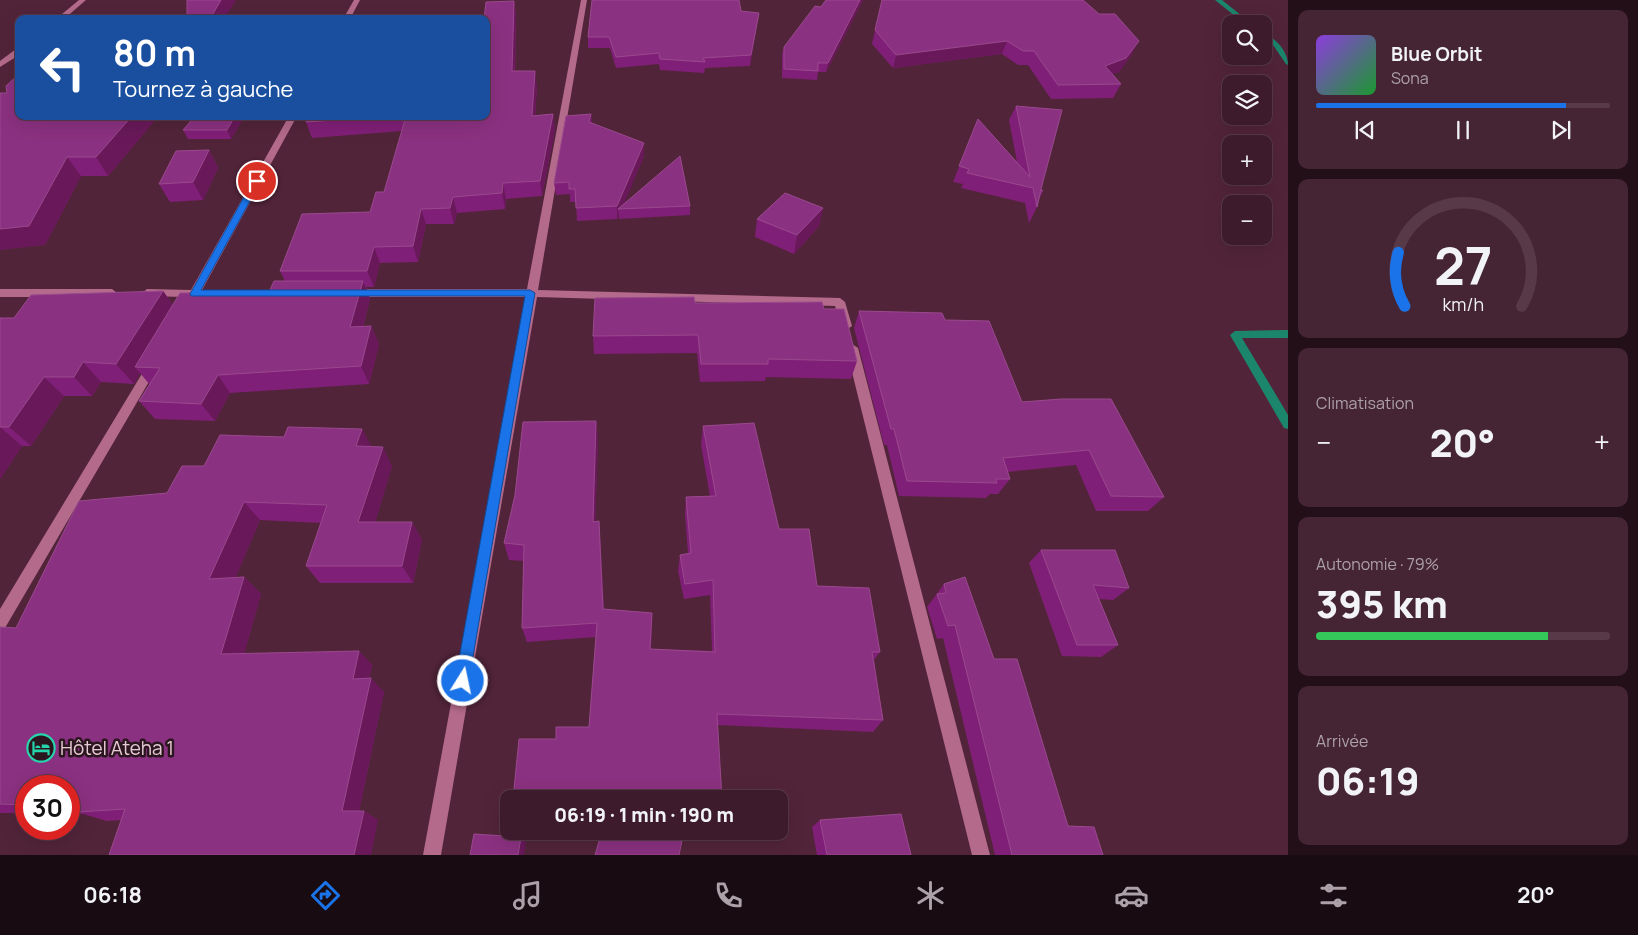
<!DOCTYPE html>
<html lang="fr">
<meta charset="utf-8">
<style>
:root{--surface:#3e1b2c;--page:#452434;--text:#f1f3f6;--muted:#ada1a9;--line:#573948;--accent:#1a73e8}
body{margin:0;font-family:Manrope,sans-serif;background:var(--page);color:var(--text);height:100vh;display:flex;flex-direction:column;font-size:19px;white-space:nowrap}
*{box-sizing:border-box;margin:0}
p{font-size:16px;color:var(--muted)}
.icon{flex:none;width:28px;height:28px;fill:none;stroke:currentColor;stroke-width:2;stroke-linecap:round;stroke-linejoin:round}
.map{position:relative;flex:1;overflow:hidden}
.details{display:flex;flex-direction:column;gap:10px;padding:10px;background:#220f18;width:350px}
.details>*{flex:none}
.guide{position:absolute;left:15px;top:15px;width:475px;height:105px;border-radius:10px;box-shadow:0 5px 20px #0002,0 0 0 1px var(--line);background:#1a4fa0;color:#fff;overflow:hidden}
.tools{position:absolute;left:1222px;top:15px;display:grid;gap:10px}
.tools a{display:grid;place-items:center;width:50px;height:50px;border-radius:10px;background:var(--surface);box-shadow:0 5px 20px #0002,0 0 0 1px var(--line);font-size:25px}
.speed{position:absolute;left:15px;top:775px;display:flex;gap:10px;font-size:25px;font-weight:700;text-align:center}
.speed>*{display:grid;place-content:center;width:65px;height:65px;border-radius:50%;background:var(--surface);box-shadow:0 5px 20px #0002,0 0 0 1px var(--line);line-height:1}
.speed .limit{border:8px solid #d22;background:#fff;color:#111}
.pin{position:absolute;display:grid;place-items:center;width:42px;height:42px;color:#fff;margin:-21px;border:2px solid #fff;border-radius:50%;box-shadow:0 1px 5px #0007}
.me{position:absolute;width:55px;margin:-28px;rotate:10deg;stroke-linejoin:round;filter:drop-shadow(0 0 4px #0008)}
.turn{display:flex;align-items:center;gap:18px;height:105px;padding:0 15px;font-size:22px}
.turn .icon{width:65px;height:65px;stroke-width:2.5}
.turn b{display:block;font-size:35px;line-height:42px}
.big{font-size:38px;font-weight:800;line-height:1.1}
.details .widget{flex:1;display:flex;flex-direction:column;justify-content:center;gap:8px;min-width:0;padding:0 18px;border-radius:10px;background:var(--page)}
.details .dial{align-items:center;gap:0}
.dial svg{height:130px;overflow:visible;fill:none;stroke:var(--line);stroke-width:7;stroke-linecap:round;text-anchor:middle}
.dial text{fill:var(--text);stroke:none}
.song{display:flex;align-items:center;gap:15px}
.cover{width:60px;height:60px;border-radius:8px;background:linear-gradient(135deg,hsl(270 70% 55%),hsl(130 70% 35%))}
.played{height:5px;border-radius:2px;background:linear-gradient(90deg,var(--accent) 85%,var(--line) 85%)}
.keys{display:flex;justify-content:space-around;direction:ltr}
.heat{display:flex;justify-content:space-between;align-items:center;font-size:28px;direction:ltr}
.charge{height:8px;border-radius:4px;background:linear-gradient(90deg,#34c759 79%,var(--line) 0)}
.trip{position:absolute;left:500px;top:790px;width:288px;height:50px;border-radius:10px;background:var(--surface);box-shadow:0 5px 20px #0002,0 0 0 1px var(--line);font-weight:800;line-height:50px;text-align:center}
.menu{display:flex;height:80px;justify-content:space-around;align-items:center;background:#190b12;color:var(--muted)}
.menu .icon{width:35px;height:35px}
.menu .active{color:var(--accent)}
.menu b{font-size:22px;color:var(--text)}
main{display:flex;flex:1;min-height:0}
.map>svg:first-child{display:block}
.lines{fill:none;stroke-linecap:round;stroke-linejoin:round}
.stream{fill:#1c866d;fill-rule:evenodd}
.minor{fill:#b46a8b;fill-rule:evenodd}
.wall{fill:#801f77}
.shaded-wall{fill:#69195a}
.building{fill:#8b3181;stroke:#9a498e}
.route{fill:#1a73e8;stroke:#114b97}
.labels{text-anchor:middle;dominant-baseline:central;stroke-width:5;stroke-linejoin:round;paint-order:stroke}
.near-poi-label{font-size:19px;fill:#e8cad5;stroke:#2b161f;text-anchor:start}
</style>
<main>
<div class="map">
<svg width="1288" height="855" viewBox="0 0 1288 855">
<rect width="100%" height="100%" fill="#52243a"/>
<g class="lines">
<path class="stream" d="M1215,0h7l30,24h-7z
M1264,33c12,5 24,19 24,32l-2,-1 -15,-22 -7,-4z
M1288,330v8h-46l46,77v14l-4,-1 -54,-93 5,-4z"/>
<path class="minor" d="M79,0h7l-22,19h-8z
M354,0h6l-10,19h-7z
M581,0h6l-49,290 302,8 5,4 7,24 -6,4 -4,-1 -7,-23 -298,-9 -96,558h-18l103,-558h-174l-5,-4 5,-4h175z
M16,49h3v6l-19,12v-6z
M289,116h8l-102,187h-8v-6l-44,-1 -1,-3 5,-4 44,1z
M0,289h112l5,4 -5,4h-112z
M852,344l6,4 132,507h-18l-126,-507z
M153,361l6,4 -2,3 -152,260 -5,2v-21l149,-247z"/>
</g>
<path class="wall" d="M826,0h37l-37,72h-8l-1,8 -35,-2v-23l2,-8 37,-40z
M882,0l250,54 -13,18 -7,2 9,10 -8,14 -62,1 -23,-34h-10l-16,-11 -109,14 -21,-24z
M514,1l2,14 -1,56 22,15 -2,30 18,-2 2,16 -13,66 -36,3 -1,10 -48,4 -3,11h-28l-8,38 -38,1 -6,24h-8l4,12 -7,28 8,-1 8,18 -10,40 -139,9 -15,28 -60,-2 -16,-18 11,-16 -10,-12 -6,11 -33,-2 -9,14h-28l-33,50h-9l-22,33v-161h14l149,-27 10,14 96,-13 16,-11 -5,-10 90,-59 14,-20 18,-61 -90,7 -6,-16 3,-6h177z
M741,11l16,12 -7,43 -45,2 -1,5 -44,-3 -1,-6 -43,4 -6,-20h-22v-11z
M1016,106l25,83 2,2 -4,8 -2,8 -8,16 -4,-20 -64,-15 2,-4 -10,-2 25,-63 39,43 -8,-42z
M591,114l1,9 52,33 -21,49 67,1v9l-71,4v-3l-2,3 -40,2 -1,-19h-6v-8l-14,1 -2,-12z
M19,116h135l2,3 -48,57h-27l-36,69z
M245,116l-14,23h-43l-5,-9z
M209,150l9,18 -15,32 -33,2 -11,-18z
M823,208l-4,18 -25,28 -39,-17 2,-18z
M695,303l129,6 33,52 -6,18 -85,-2 -1,4 -65,1 -3,-29 -103,1 -1,-18z
M859,311l86,9 77,82 142,95 -16,14h-52l-20,-46 -69,7 3,7 -12,15h-8l-4,4 -87,-2 -12,-51h-3l-30,-117z
M596,421l2,18 -3,82h4l1,17 4,71 48,4 -1,36 61,2 -2,-56 -26,4 -6,-28 2,-16 8,-1 -3,-40 1,-17 24,-1 -9,-51 2,-19 76,103 38,57 63,66 -6,8 9,60 -10,12 -155,-7 -162,14 33,-12 7,-90 -69,5 -5,-14 2,-67 -15,-1 -5,-17z
M372,447l20,19 -17,56h37l10,18 -9,43h-93l-14,-17 15,-43 -61,-3 -25,58 9,-1 17,17 -17,60 115,-3 13,14 -3,13 15,14 -25,119h5l14,9h-256l-15,1 -24,-7h-14v-28h-43v27h-26v-186l16,1 151,-135 37,-27z
M1041,550l88,38 -16,12 -14,-1 19,46 -17,12 -39,-1 -33,-93z
M944,584l50,75 74,167 35,29h-108l-52,-217 -6,1 -10,-32z
M820,820l91,35h-94l-5,-28z"/>
<path class="shaded-wall" d="M221,0h15l-12,19h-14z
M860,0h3l-37,72 2,-9z
M514,1l2,14 -2,71 -2,-15z
M759,13l-2,10 -7,43 1,-11z
M1007,41l-5,13 -109,14 3,-13z
M1139,41l-7,13 -13,18 -21,8 7,-14z
M535,71l2,15 -3,45 -2,-15z
M553,114l2,16 -13,66 -2,-15z
M591,114l1,13 -3,-5z
M132,116h22l2,3 -48,57 -12,-19z
M235,116h10l-14,23 -4,-9z
M644,143v13l-22,53h-4l1,7 -2,3v-13z
M209,150l9,18 -15,32 -10,-18z
M67,157l14,19 -36,69 -45,5v-21z
M503,183l3,16 -1,10 -3,-16z
M453,197l4,16 -3,11 -4,-16z
M823,208l-4,18 -25,28 3,-19z
M421,209l5,15 -8,38 -5,-16z
M374,247l6,16 -6,24 -7,-16z
M363,281l7,18 -12,46 -8,-18z
M163,291l14,20 -42,56 5,6 -6,11 -18,-20z
M371,326l8,18 -10,40 -8,-18z
M83,362l18,20 -9,14 -18,-19z
M218,375l12,18 -15,28 -14,-17z
M44,377l20,19 -33,50 -22,-19z
M596,421l2,18 -3,99 -2,-16z
M0,427l22,19 -22,33z
M362,429l11,20 -17,-3z
M383,447l9,19 -22,74 -12,-18z
M244,502l16,18 -32,76 -19,-17z
M599,521l1,17 4,86 -1,-15z
M412,522l10,18 -9,43 -11,-17z
M244,577l17,17 -21,75 -19,-15z
M652,613v14l-2,35v-13z
M359,651l13,14 -6,27 -13,-13z
M371,678l13,14 -27,128 -15,-9z
M364,811l14,9 -7,35h-17z
M521,837l5,6 -2,12h-6z"/>
<path class="building" d="M187,0h34l-11,19h-23z
M592,0h147l2,11 18,2 -8,42 -48,3 2,4 -45,-3 -1,-6 -43,4 -7,-20h-21z
M826,0h34l-32,63h-10v8l-34,-2v-22l31,-41 6,1z
M882,0h201l16,14h16l24,27 -13,17 -21,8 16,18 -63,1 -24,-34h-11l-16,-10 -111,14 -21,-25z
M514,1l-2,70h23l-3,45 21,-2 -13,67 -37,2 -1,10 -49,4 -3,11 -29,1 -8,37 -39,1 -7,24h-87l22,-57 68,-2 6,-20h8l22,-76h80v-97h-2l2,-17z
M158,16l-2,3h-76v-1z
M19,74v42h113l-36,41h-29l-38,69 -29,3v-136h7l-1,-7z
M1016,106l46,4 -21,79 2,2 -2,-1 -4,17 -4,-19 -66,-15 2,-4 -10,-3 19,-47 52,58z
M591,114l-2,8 55,21 -27,63 -41,2 -1,-19h-6v-7l-15,1 12,-67z
M195,116h40l-8,14h-44z
M309,116h83l-86,6z
M209,150l-16,32 -34,2 17,-33z
M680,156l10,50 -72,3z
M785,193l38,15 -26,27 -40,-16z
M274,281h89l-13,46 21,-1 -10,40 -143,9 -17,29 -62,-3 21,-33 -25,-1 45,-74 89,-1z
M163,291l-47,73 -33,-2 -9,15h-30l-35,50h-9v-109h14l17,-23z
M694,297l1,6 127,-1 2,7h20l13,52 -89,-2v5h-67l-3,-29 -105,1 2,-38z
M859,311l83,2 3,7 44,1 33,81 39,-3h50l53,98 -53,-1 -22,-46 -86,8 7,21h-14l1,4 -90,-2 -13,-52h-3z
M596,421l-3,101 6,-1 4,88 49,4 -2,36 65,3 -2,-72 -28,4 -5,-29 11,-2 -5,-56 30,-1 -13,-70 51,-3 25,106h30l8,57 52,2 11,64h-8l11,68 -166,-6 5,85h-209l6,-60h37v-12h33l8,-104 -75,5 2,-83 -20,-2 11,-48 8,-73z
M288,427l74,2 -6,17 27,1 -25,75h54l-10,44h-96l21,-61 -83,-3 -35,77 35,-2 -23,77 138,-3 -6,28 18,-1 -29,133h22l-10,44h-245l16,-46 -47,3 2,-7h-11v-19h-43v19l-26,-1v-177l16,1 63,-127 88,-8 15,-27h22l16,-31 64,2z
M1041,550h74l14,38 -36,-3 25,60h-41z
M965,577l29,82h23l51,167 26,1 9,28h-91l-57,-230 -7,1 -11,-32 9,-1 -2,-9z
M901,814l10,41h-84l-7,-35z
M602,831h82l-5,24h-84z
M474,834l47,3 -3,18h-48z"/>
<path class="route" d="M254,179l7,2 -60,109h329l5,3 -67,393 -5,2 -6,-2 -2,-5 70,-385h-334l-1,-2z"/>
<defs>
<g id="hotel-ring" transform="scale(1.4375)"><circle r="9.5" fill="#2b161f" stroke="#27d5ad" stroke-width="1.5"/><path d="M-6-4.5h1.5V1H6V5H4.5V3h-9V5H-6ZM-4 0a1.8 1.8 0 1 1 3.6 0ZM.5 0V-2.5h3Q6-2.5 6 0Z" fill="#27d5ad"/></g>
</defs>
<g fill-rule="evenodd">
<use href="#hotel-ring" x="41" y="748"/>
</g>
<g class="labels">
<g class="near-poi-label">
<text x="60" y="748">Hôtel Ateha 1</text>
</g>
</g>
</svg>
<div class="tools">
<a><svg class="icon" aria-label="search" viewBox="0 0 24 24"><circle cx="10" cy="10" r="6"/><path d="M15 15l6 6"/></svg></a>
<a><svg class="icon" aria-label="layers" viewBox="0 0 24 24"><path d="M12 4l9 5-9 5-9-5zM3 14l9 5 9-5"/></svg></a>
<a>+</a>
<a>−</a>
</div>
<div class="speed"><div class="limit">30</div></div>
<div class="pin" style="left:257px;top:181px;background:#d93025"><svg class="icon" aria-label="arrive" viewBox="0 0 24 24"><path d="M6 21V4h12l-3 4 3 4H6"/></svg></div>
<svg class="me" style="left:463px;top:681px" viewBox="-20 -20 40 40"><circle r="17" fill="#1a73e8" stroke="#fff" stroke-width="3"/><path d="M0-11L8 9 0 5-8 9z" fill="#fff"/></svg>
<div class="trip">06:19 · 1 min · 190 m</div>
<div class="guide">
<div class="turn"><svg class="icon" aria-label="left" viewBox="0 0 24 24"><path d="M17 20v-9H6M10 6l-5 5 5 5"/></svg><div><b>80 m</b>Tournez à gauche</div></div>
</div>
</div>
<section class="details">
<div class="widget">
<div class="song"><i class="cover"></i><div><b>Blue Orbit</b><p>Sona</p></div></div>
<div class="played"></div>
<div class="keys"><svg class="icon" aria-label="previous" viewBox="0 0 24 24"><path d="M18 5L8 12l10 7zM5 5v14"/></svg><svg class="icon" aria-label="pause" viewBox="0 0 24 24"><path d="M8 5v14M16 5v14"/></svg><svg class="icon" aria-label="next" viewBox="0 0 24 24"><path d="M6 5l10 7-10 7zM19 5v14"/></svg></div>
</div>
<div class="widget dial"><svg viewBox="0 0 100 80">
<path d="M14 69A42 42 0 1 1 86 69"/>
<path d="M14 69A42 42 0 0 1 10 36" stroke="#1a73e8"/>
<text x="50" y="56" font-size="32" font-weight="700">27</text>
<text x="50" y="72" font-size="11">km/h</text>
</svg></div>
<div class="widget"><p>Climatisation</p>
<div class="heat"><a>−</a><b class="big">20°</b><a>+</a></div>
</div>
<div class="widget"><p>Autonomie · 79%</p><b class="big">395 km</b><div class="charge"></div></div>
<div class="widget"><p>Arrivée</p><b class="big">06:19</b></div>
</section>
</main>
<nav class="menu">
<b>06:18</b>
<svg class="icon active" aria-label="directions" viewBox="0 0 24 24"><path d="M12 3l9 9-9 9-9-9zM9 14v-3h6M13 9l2 2-2 2"/></svg>
<svg class="icon" aria-label="music" viewBox="0 0 24 24"><path d="M9 18V5l10-2v13"/><circle cx="6" cy="18" r="3"/><circle cx="16" cy="16" r="3"/></svg>
<svg class="icon" aria-label="phone" viewBox="0 0 24 24"><path d="M5 4h4l2 5-3 2q2 4 5 5l2-3 5 2v4C11 20 4 13 5 4z"/></svg>
<svg class="icon" aria-label="climate" viewBox="0 0 24 24"><path d="M12 3v18M4 7l16 10M4 17L20 7"/></svg>
<svg class="icon" aria-label="car" viewBox="0 0 24 24"><path d="M5 17H2v-5l4-1 3-4h7l3 4 3 1v5h-3M9 17h6M6 11h13"/><circle cx="7" cy="17" r="2"/><circle cx="17" cy="17" r="2"/></svg>
<svg class="icon" aria-label="filters" viewBox="0 0 24 24"><path d="M4 7h16M4 17h16"/><circle cx="9" cy="7" r="2"/><circle cx="15" cy="17" r="2"/></svg>
<b>20°</b>
</nav>
